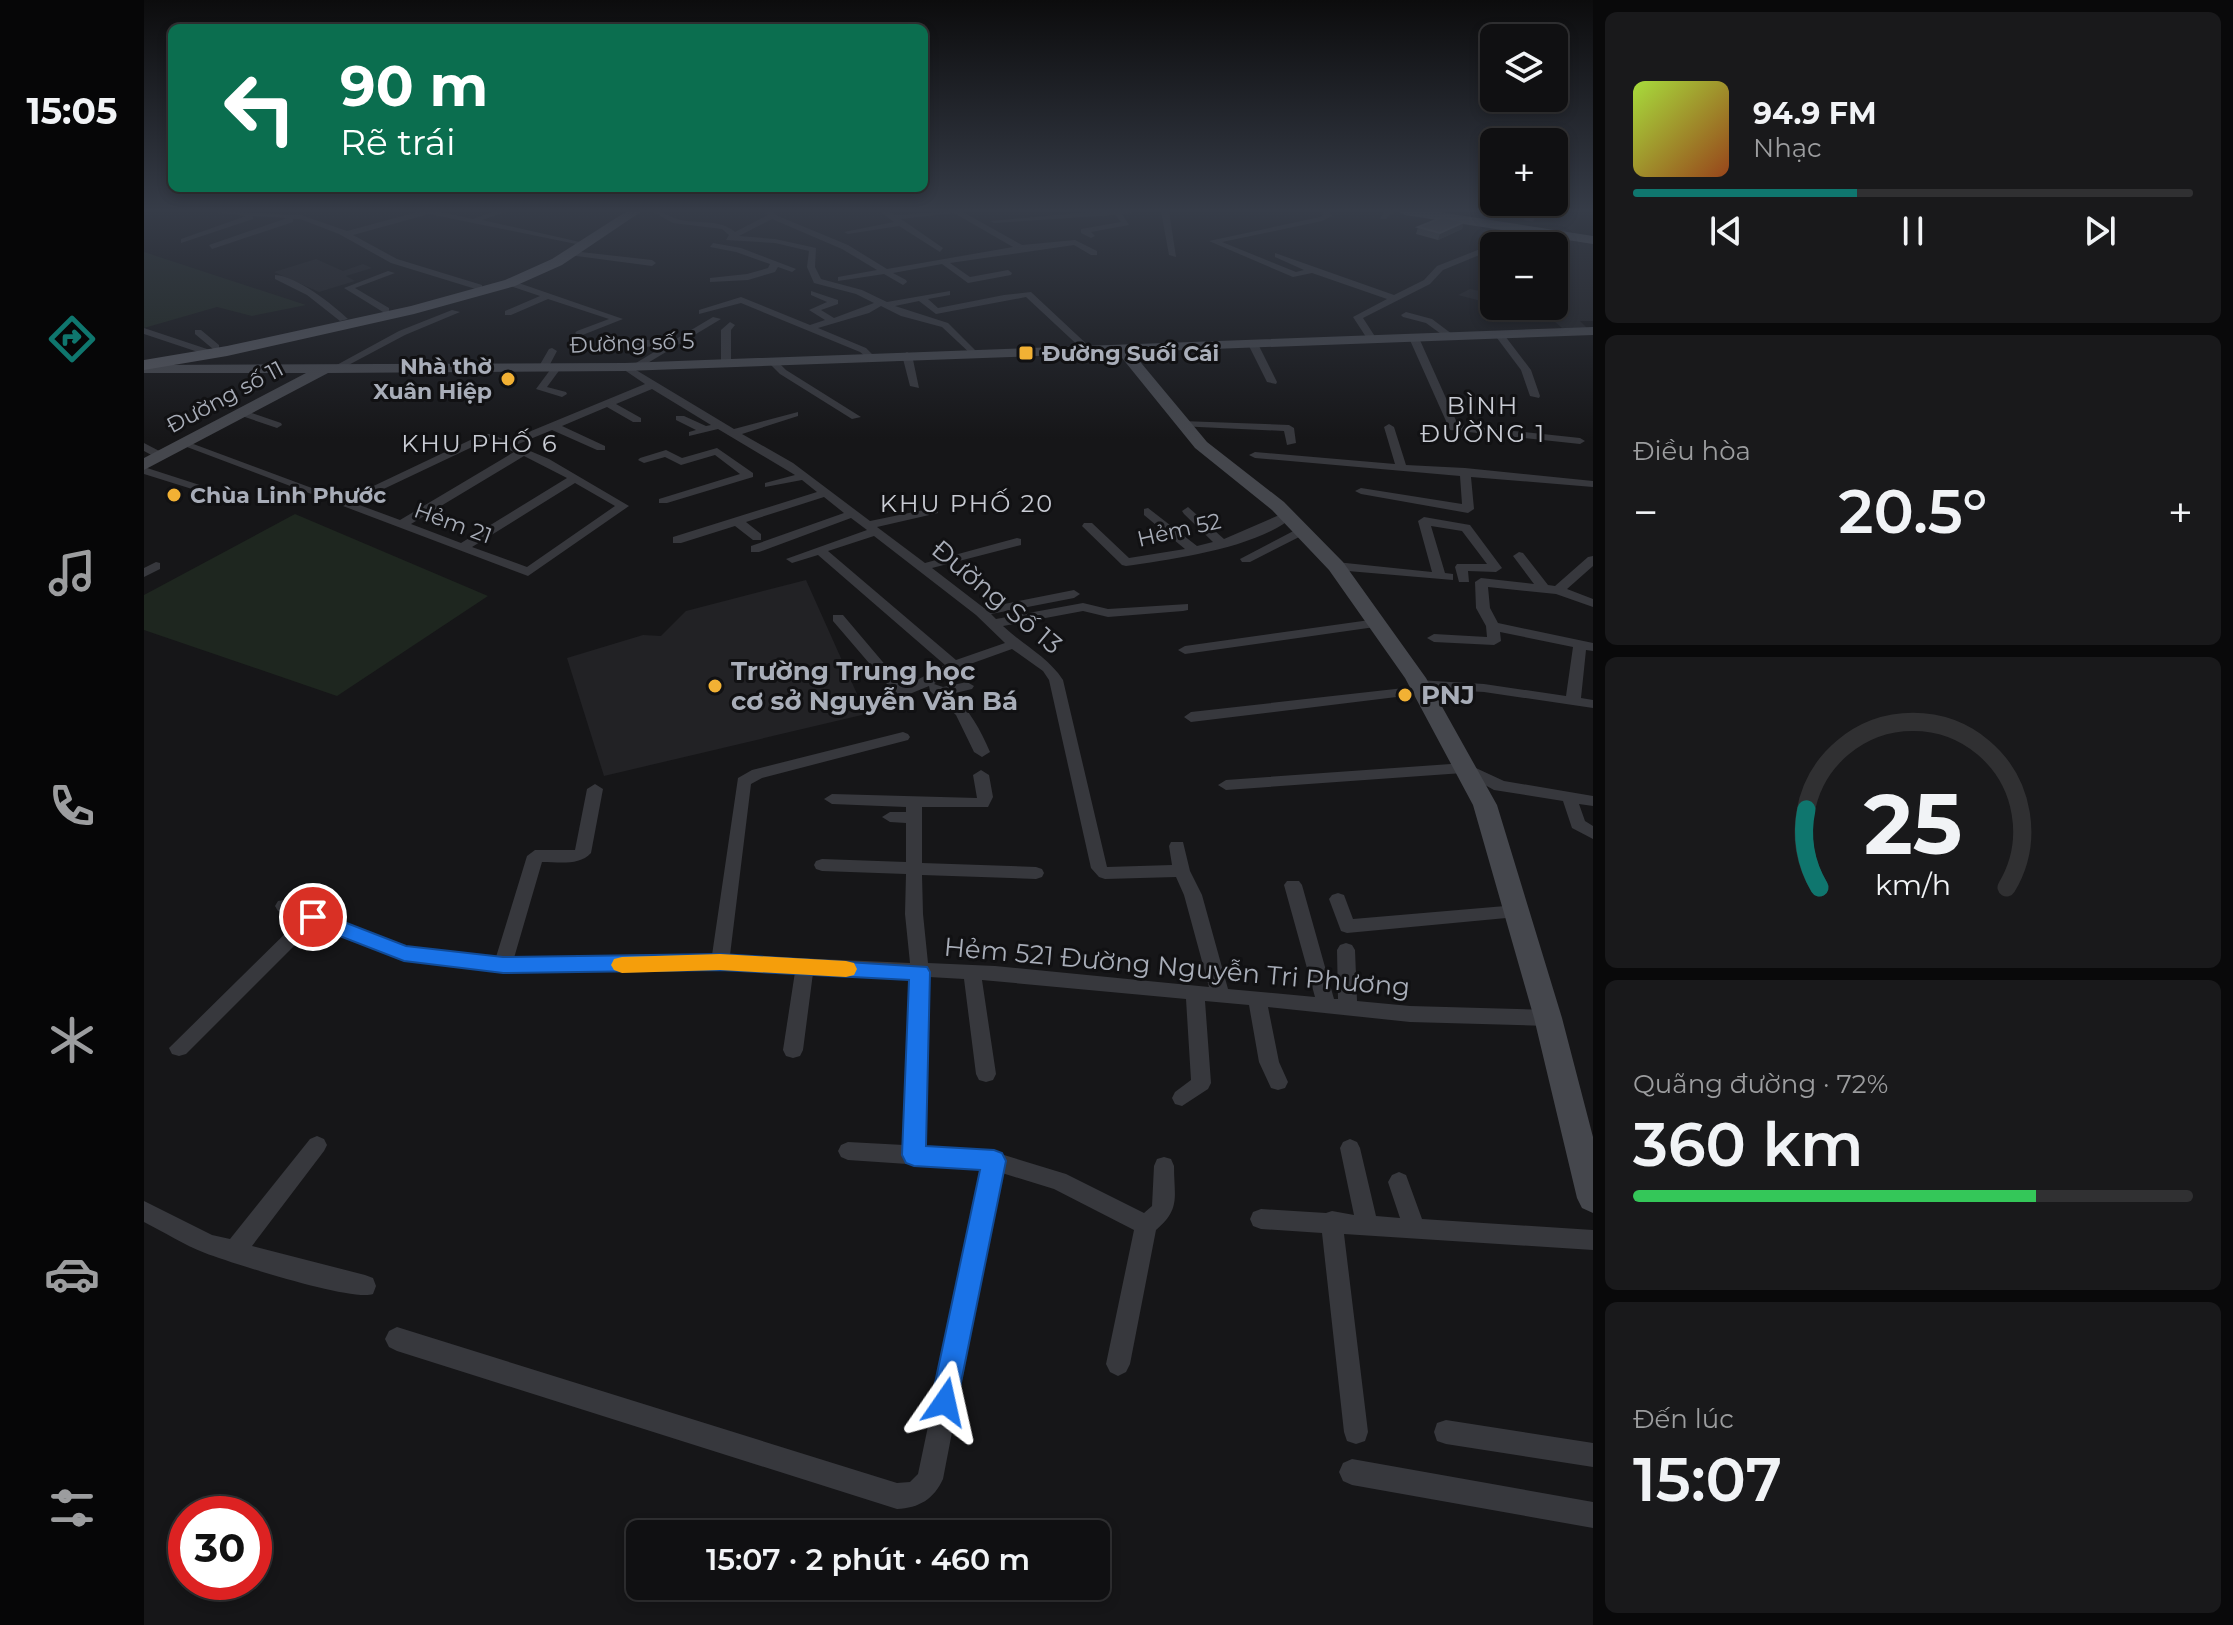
<!DOCTYPE html>
<html lang="vi">
<meta charset="utf-8">
<style>
:root{--surface:#101012;--page:#19191b;--text:#f1f3f6;--muted:#9c9d9f;--line:#303032;--accent:#0f766e}
body{margin:0;font-family:Montserrat,sans-serif;background:var(--page);color:var(--text);height:100vh;display:flex;flex-direction:column;font-size:30px;white-space:nowrap}
*{box-sizing:border-box;margin:0}
p{font-size:26px;color:var(--muted)}
.icon{flex:none;width:44px;height:44px;fill:none;stroke:currentColor;stroke-width:2;stroke-linecap:round;stroke-linejoin:round}
.map{position:relative;flex:1;overflow:hidden}
.sheet{display:flex;flex-direction:column;gap:12px;padding:12px;background:#09090a;width:640px}
.sheet>*{flex:none}
.top-card{position:absolute;left:24px;top:24px;width:760px;height:168px;border-radius:12px;box-shadow:0 4px 12px #0003,0 0 0 2px var(--line);background:#0b6e4f;color:#fff;overflow:hidden}
.tools{position:absolute;left:1336px;top:24px;display:grid;gap:16px}
.tools a{display:grid;place-items:center;width:88px;height:88px;border-radius:12px;background:var(--surface);box-shadow:0 4px 12px #0003,0 0 0 2px var(--line);font-size:40px}
.speed{position:absolute;left:24px;top:1496px;display:flex;gap:16px;font-size:40px;font-weight:700;text-align:center}
.speed>*{display:grid;place-content:center;width:104px;height:104px;border-radius:50%;background:var(--surface);box-shadow:0 4px 12px #0003,0 0 0 2px var(--line);line-height:1}
.speed .limit{border:12px solid #d22;background:#fff;color:#111}
.pin{position:absolute;display:grid;place-items:center;width:68px;height:68px;color:#fff;margin:-34px;border:4px solid #fff;border-radius:50%;box-shadow:0 2px 8px #0007}
.me{position:absolute;width:88px;margin:-44px;rotate:11deg;stroke-linejoin:round;filter:drop-shadow(0 0 6px #0008)}
.turn{display:flex;align-items:center;gap:28px;height:168px;padding:0 40px;font-size:36px}
.turn .icon{width:104px;height:104px;stroke-width:2.5}
.turn b{display:block;font-size:56px;line-height:68px}
.big{font-size:60px;font-weight:600;line-height:1.1}
.sheet .card{flex:1;display:flex;flex-direction:column;justify-content:center;gap:12px;min-width:0;padding:0 28px;border-radius:12px;background:var(--page)}
.sheet .dial{align-items:center;gap:0}
.dial svg{height:208px;overflow:visible;fill:none;stroke:var(--line);stroke-width:7;stroke-linecap:round;text-anchor:middle}
.dial text{fill:var(--text);stroke:none}
.song{display:flex;align-items:center;gap:24px}
.cover{width:96px;height:96px;border-radius:12px;background:linear-gradient(135deg,hsl(80 70% 55%),hsl(20 70% 35%))}
.played{height:8px;border-radius:4px;background:linear-gradient(90deg,var(--accent) 40%,var(--line) 40%)}
.keys{display:flex;justify-content:space-around;direction:ltr}
.heat{display:flex;justify-content:space-between;align-items:center;font-size:44px;direction:ltr}
.charge{height:12px;border-radius:6px;background:linear-gradient(90deg,#34c759 72%,var(--line) 0)}
.trip{position:absolute;left:482px;top:1520px;width:484px;height:80px;border-radius:12px;background:var(--surface);box-shadow:0 4px 12px #0003,0 0 0 2px var(--line);font-weight:600;line-height:80px;text-align:center}
main{display:flex;flex:1;min-height:0}
.menu{display:flex;flex-direction:column;width:144px;justify-content:space-around;align-items:center;background:#060607;color:var(--muted)}
.menu .icon{width:56px;height:56px}
.menu .active{color:var(--accent)}
.menu b{font-size:36px;color:var(--text)}
.map>svg:first-child{display:block}
.built{fill:#222225}
.green{fill:#1e261f}
.lines{fill:none;stroke-linecap:round;stroke-linejoin:round}
.minor{fill:#37383d;fill-rule:evenodd}
.tertiary{fill:#37383d;fill-rule:evenodd}
.secondary{fill:#45474d;fill-rule:evenodd}
.primary{fill:#53555c;fill-rule:evenodd}
.trunk{fill:#5b5e65;fill-rule:evenodd}
.wall{fill:#47494d}
.shaded-wall{fill:#2f3033}
.building{fill:#525359;stroke:#5f6168;stroke-width:2}
.route{fill:#1a73e8;stroke:#114b97;stroke-width:2}
.slow{fill:#f59e0b}
.poi-dot{fill:#f2b134;stroke:#111113;stroke-width:3}
.labels{text-anchor:middle;dominant-baseline:central;stroke-width:6;stroke-linejoin:round;paint-order:stroke}
.far-street-label{font-size:22px;fill:#a8adb8;stroke:#111113}
.far-poi-label{font-size:22px;font-weight:bold;fill:#a8adb8;stroke:#111113;text-anchor:start}
.far-neighbourhood-label{font-size:24px;letter-spacing:2px;fill:#c9ccd4;stroke:#111113}
.street-label{font-size:26px;fill:#a8adb8;stroke:#111113}
.poi-label{font-size:26px;font-weight:bold;fill:#a8adb8;stroke:#111113;text-anchor:start}
</style>
<main>
<nav class="menu">
<b>15:05</b>
<svg class="icon active" aria-label="directions" viewBox="0 0 24 24"><path d="M12 3l9 9-9 9-9-9zM9 14v-3h6M13 9l2 2-2 2"/></svg>
<svg class="icon" aria-label="music" viewBox="0 0 24 24"><path d="M9 18V5l10-2v13"/><circle cx="6" cy="18" r="3"/><circle cx="16" cy="16" r="3"/></svg>
<svg class="icon" aria-label="phone" viewBox="0 0 24 24"><path d="M5 4h4l2 5-3 2q2 4 5 5l2-3 5 2v4C11 20 4 13 5 4z"/></svg>
<svg class="icon" aria-label="climate" viewBox="0 0 24 24"><path d="M12 3v18M4 7l16 10M4 17L20 7"/></svg>
<svg class="icon" aria-label="car" viewBox="0 0 24 24"><path d="M5 17H2v-5l4-1 3-4h7l3 4 3 1v5h-3M9 17h6M6 11h13"/><circle cx="7" cy="17" r="2"/><circle cx="17" cy="17" r="2"/></svg>
<svg class="icon" aria-label="filters" viewBox="0 0 24 24"><path d="M4 7h16M4 17h16"/><circle cx="9" cy="7" r="2"/><circle cx="15" cy="17" r="2"/></svg>
</nav>
<div class="map">
<svg width="1449" height="1625" viewBox="0 0 1449 1625">
<rect width="100%" height="100%" fill="#161618"/>
<path class="built" d="M1385,233l64,9v79h-13l7,7h-25l-8,-7 -37,1 -37,-18 1,-3 -23,-6 12,-6 24,5v12h60v-60h-57z
M172,259l27,12 20,-7 9,4 -26,8 9,5 -36,11 -45,-20z
M662,580l60,134 -262,62 -37,-118 76,-23 18,1 25,-25z"/>
<path class="green" d="M0,252l162,53 -54,11 -35,-9 -73,21z
M151,514l193,82 -151,100 -193,-66v-35z"/>
<g class="lines">
<path class="minor" d="M63,211l94,4 46,16 74,-20h16l36,8 22,-8h13l-26,9 98,22 -4,2 -147,-30 -76,21 44,24 85,26v4l-3,1 -88,-27 -52,-29 -39,-15h-7v3l-81,27 -3,-4 78,-27 -34,-2v3l-72,24v-4l65,-23z
M508,211c11,0 16,5 25,8 20,6 42,-1 58,13l33,-17 -4,-4h9l5,5 70,29 39,24 126,-22 -59,-34 -53,6 42,29 -3,4 -41,-26 -51,8 -4,-2 50,-10 -15,-11h9l7,4 66,-4 61,34 53,-5 22,11v4h-6l-17,-10 -124,18 20,14 38,-7 4,3 -1,2 -43,8 -26,-19 -49,9 13,7 1,2 -4,3 -19,-11 -46,7v-4l39,-7 -35,-21 -70,-30 -33,17 36,3 41,9 -1,19 6,12 41,11 25,12 63,-11v4l-22,4 10,9 66,-13 27,-3 61,57 -8,2 -58,-54 -90,17 -17,-13 -24,5 53,17 28,28v4l-3,1 -31,-29 -41,-11 -20,-10 -12,7 -51,15 48,20 9,9 -5,3 -10,-8 -119,-49 -42,11v-4l42,-13 69,28 15,-5 -16,-10 18,-8 -16,-7v-4l27,9v4l-17,6 13,8 40,-15 -18,-9 -42,-11 -7,-16 2,-16 -34,-8 -49,-3 3,-5 -7,-6 -49,-6z
M956,211h41l-19,3 7,11 -38,7 4,4 -4,2 -10,-5v-4l40,-7 -6,-7 -121,8 -4,-2z
M1017,211h8l7,46 -7,-2z
M1176,211h8l4,5 -10,5 -100,21 74,30 8,-2 -29,-13v-4l119,42 30,-15 13,-14 56,-22 29,-16 7,2 -28,16h-7v3l-51,21 -13,14 -67,34 13,20 -5,3 -3,-1 -15,-23 34,-18 -75,-26 -19,4 -84,-36 111,-24 3,-2z
M1241,211h9l-8,8h-6z
M569,243l28,5 55,21 -4,3 -14,-5 -3,5 -27,8 -38,2v-4l37,-4 21,-6 2,-4 -34,-12 -26,-5z
M428,251l80,9 4,3 -4,3 -83,-11z
M244,271l7,2 -40,15 34,20v4h-6l-39,-24z
M131,275c22,1 57,29 73,44l-8,2 -33,-26 -32,-16z
M366,280l113,39 -43,17 -5,-3 2,-2 32,-12 -61,-20 -37,16h-6v-4l35,-15 -33,-11v-4z
M308,310l8,2 -55,23 -64,34 -8,-2 66,-36z
M1262,312l26,7 24,18 -8,2 -22,-16 -23,-6 -2,-2z
M569,317l8,2 -85,51 98,59 64,-17v4l-56,18 51,29 77,58 68,-14v6l-61,14 48,36 92,-25 4,1v6l-89,23 52,40 90,-18 6,4 -6,4 -83,16 5,5 87,-16 25,6 80,-5v6l-5,1 -75,6 -25,-6 -80,15c20,19 45,31 60,54l44,187 65,-2 -3,-19 2,-4h12l7,29 12,24 26,94 87,8 -31,-112 3,-4h12l3,4 32,114h4l-1,-49 3,-5 6,-2 6,2 3,5 2,51 53,5 138,4 7,3 2,5 -2,5 -7,3 -138,-4 -142,-15 11,55 9,20 -3,6 -7,2 -7,-2 -12,-26 -10,-57 -44,-4 6,82 -3,6 -26,17 -7,-2 -3,-6 3,-6 16,-12 -5,-81 -204,-19 14,94 -3,6 -7,2 -7,-2 -3,-6 -12,-95 -35,-2 -4,170 69,5 72,22 78,39 8,-7 2,-40 3,-7 7,-2 7,2 3,7c0,31 7,43 -18,64l-26,134 -4,8 -8,4 -8,-4 -4,-8 28,-134 -80,-41 -52,-16 -59,306c-9,20 -24,29 -46,30l-500,-158 -8,-4 -4,-8 4,-8 8,-4 500,156 13,-1 8,-8 64,-305 -134,-9 -7,-3 -3,-6 3,-6 7,-3 56,3 7,-168 -98,-4 -10,77 -3,6 -7,2 -7,-2 -3,-6 12,-78 -75,-3 -217,3 -99,-12 -89,-35 -129,129 -7,2 -7,-2 -3,-6 131,-129 -22,-8 -3,-5 3,-5 6,-1 122,46 90,11 31,-101 8,-6h40l12,-61 8,-5 8,5 -12,64c-12,13 -32,9 -49,9l-28,96 198,-3 26,-177 14,-8 151,-38 5,2 2,3 -2,3 -146,38 -11,6 -21,171 180,8 -5,-49 1,-40 -84,-3 -6,-2 -2,-4 2,-4 6,-2 84,3v-39l-16,-1 -8,-5 8,-5h16v-5l-74,-3 -8,-5 8,-5 145,4 -4,-23 8,-5 8,5 4,22 -5,10h-66v56l114,4 6,2 2,4 -2,4 -6,2 -114,-4 1,39 5,49 67,3 214,21 -25,-92 -8,-18 -71,2 -6,-2 -8,-9 -42,-188 -6,-9 -31,-22 -53,19 -25,16 9,3 24,-5 7,4 -2,3 -21,5c19,16 29,35 39,58l-8,5 -8,-5 -18,-37 -26,-24 -1,-5 -51,21h-10l-2,-3 2,-3 25,-10 -60,-70v-6h10l61,72 41,-22 -127,-110 -26,8 -6,-4 81,-29 -16,-12 -92,34h-8v-6l93,-33 -20,-16 -78,25 15,12v6h-8l-18,-14 -54,17h-8v-6l144,-45 -15,-12 -37,7v-4l30,-8 -77,-46 -29,7v-4l7,-2 -20,-10v-4h8l22,10 5,-1 -59,-36 -36,15 25,14v4h-8l-26,-15 -45,19 43,20v4h-8l-45,-20 -36,15 33,14 80,47 -101,70 -349,-132 9,-2 156,58 139,-66h8l16,7 138,-57 -25,-17 5,-3 6,2 33,-20 -25,1 -27,-6v-4l59,5zM343,440l27,12 -114,68 -46,-17zM380,456l43,22 -106,65 -50,-19zM431,483l40,23 -88,61 -55,-20zM730,536l102,79 29,28 -49,17 -128,-109z
M586,322l5,3 -4,5v32l-5,3 -5,-3v-32z
M0,328l66,22 2,2 -8,2 -60,-20z
M51,330h6l18,15v4h-6l-18,-15z
M1352,332h6l29,38 9,26 -1,2 -9,-2 -9,-26 -27,-36z
M1270,335l5,3 39,87 122,13 5,3 -5,3 -130,-14 -41,-92z
M1109,341l5,3 19,38 -1,2 -9,-2 -19,-38z
M408,348l5,3 -9,17 -8,2 -2,-2 11,-19z
M763,352l5,3 7,33 -9,-2 -8,-31z
M625,359h6l11,11 75,47 -9,2 -72,-45 -11,-11z
M412,365l5,3 -14,19 19,5 1,2 -5,3 -26,-8 17,-23z
M99,410l38,13 1,2 -5,3 -38,-13 -1,-2z
M1038,421l107,4 5,3 2,15 -9,2 -3,-14 -106,-5v-4z
M1245,424l5,3 12,38 59,3 128,13v6l-122,-10 3,32 -6,4 -107,-19 -6,-3 6,-3 101,16 -2,-28 -205,-18 -6,-3 6,-3 140,12 -11,-37z
M0,443l21,11 2,2 -10,2 -13,-7z
M573,448l36,25v4l-86,26h-8v-4l81,-25 -25,-19 -34,10 -16,-8 -21,6 -6,-3 2,-2 26,-8 16,8z
M0,467l68,22 2,2 -6,3 -64,-20z
M1044,507l36,32 60,-26h8l2,3c-36,32 -121,43 -168,50l-4,-1 -40,-39 2,-3h8l37,35 56,-9 -41,-34v-6l4,-1 49,38 16,-4 -29,-28 -2,-3z
M1280,517l46,8 32,43 -6,4 -28,-1 1,11h-10l-4,-15 2,-3h30l-25,-33 -31,-5 14,47 8,1v6l-117,-10 -6,-4 6,-4 96,10 -14,-51z
M1159,526l6,4 -2,3 -57,29h-8l-2,-3z
M1375,552l4,1 25,32 7,1 33,-29 5,-1v10l-26,23 26,10v8l-37,-13 -68,-7 2,21 8,15 95,20v8l-7,-1 -5,48 12,2v8l-109,-16 -57,-3 -1,4 -5,1 -230,28 -7,-5 7,-5 222,-25v-6l5,-1 66,4 82,12 7,-49 -73,-15 1,9 -7,4 -60,-3 -7,-4 7,-4 53,3 -1,-11 -10,-18 -1,-26 6,-4 53,6 -21,-28z
M12,562l4,1v6l-16,8v-9z
M1233,619l5,1v6l-197,28 -7,-4 7,-4z
M1321,763l39,18 89,15v10l-14,-2 6,17 8,5v13l-21,-11 -9,-27 -69,-11 -31,-17 -237,17 -8,-5 8,-5z
M1194,893l6,2 9,24 164,-14 6,1 3,5 -3,5 -6,1 -170,16 -6,-2 -12,-32 3,-4z
M173,1136l7,3 3,6 -3,6 -72,95 113,29 8,3 3,8 -3,8c-20,8 -142,-31 -168,-41 -21,-8 -41,-21 -61,-31v-21l68,34 18,4 80,-100z
M1206,1139l7,3 3,6 16,68 24,2 -12,-36 4,-7 7,-3 7,3 16,44 171,11v20l-249,-16 24,198 -3,9 -9,3 -9,-3 -3,-9 -22,-199 -61,-4 -8,-3 -3,-7 3,-7 8,-3 65,4 6,-2 22,4 -14,-67 3,-6z
M1302,1420l147,23v24l-147,-23 -9,-3 -3,-9 3,-9z
M1208,1459l241,43v26l-241,-43 -9,-4 -4,-9 4,-9z"/>
<path class="tertiary" d="M1383,211h10l-4,11 -9,-2z"/>
<path class="secondary" d="M1449,327v8l-461,17 75,90 77,60 59,60 83,116 71,127 65,213 31,119v76l-11,-5 -5,-10 -43,-180 -61,-213 -68,-127 -76,-108 -57,-60 -77,-62 -77,-95 -493,18 -297,2 -184,97v-12l162,-85h-162v-8l481,-2z"/>
<path class="primary" d="M483,211h15l-80,54 -47,21 -101,28 -187,42 -83,14v-10l83,-14 184,-40 94,-26 47,-21z"/>
<path class="trunk" d="M1254,211h35l160,25v8l-188,-29z"/>
</g>
<path class="wall" d="M1320,222l-2,7 -24,11 -22,-6 2,-7z"/>
<path class="shaded-wall" d="M1320,222l-2,7 -24,11 2,-7z"/>
<path class="building" d="M1299,217l21,5 -24,11 -22,-6z"/>
<linearGradient id="sky" x2="0" y2="1"><stop stop-color="#0c0c0d"/><stop offset="0.48" stop-color="#363c48"/><stop offset="1" stop-color="#363c48" stop-opacity="0"/></linearGradient>
<rect width="1449" height="439" fill="url(#sky)"/>
<path class="route" d="M169,910l93,36 97,11 217,-3 207,13 3,5 -4,174 68,4 8,3 4,8 -51,251 -10,4 -10,-4 -4,-10 49,-232 -66,-4 -8,-3 -4,-8 7,-175 -189,-10 -217,3 -99,-12 -98,-38 -3,-6 3,-5z"/>
<path class="slow" d="M576,954l126,7 8,2 3,6 -3,6 -8,2 -126,-7 -98,3 -8,-3 -3,-5 3,-6 8,-2z"/>
<g class="poi-dot">
<rect x="874" y="345" width="16" height="16" rx="4"/>
<circle cx="364" cy="379" r="8"/>
<circle cx="30" cy="495" r="8"/>
<circle cx="571" cy="686" r="8"/>
<circle cx="1261" cy="695" r="8"/>
</g>
<g class="labels">
<g class="far-street-label">
<text transform="translate(488 343) rotate(-2)">Đường số 5</text>
<text transform="translate(81 397) rotate(-28)">Đường số 11</text>
<text transform="translate(309 523) rotate(20)">Hẻm 21</text>
<text transform="translate(1035 530) rotate(-13)">Hẻm 52</text>
</g>
<g class="far-poi-label">
<text x="898" y="353">Đường Suối Cái</text>
<text x="348" y="366" text-anchor="end">Nhà thờ<tspan x="348" dy="25">Xuân Hiệp</tspan></text>
<text x="46" y="495">Chùa Linh Phước</text>
</g>
<g class="far-neighbourhood-label">
<text x="1339" y="405">BÌNH<tspan x="1339" dy="28">ĐƯỜNG 1</tspan></text>
<text x="336" y="443">KHU PHỐ 6</text>
<text x="823" y="503">KHU PHỐ 20</text>
</g>
<g class="street-label">
<text transform="translate(853 597) rotate(40)">Đường Số 13</text>
<text transform="translate(1033 967) rotate(5)">Hẻm 521 Đường Nguyễn Tri Phương</text>
</g>
<g class="poi-label">
<text x="587" y="671">Trường Trung học<tspan x="587" dy="30">cơ sở Nguyễn Văn Bá</tspan></text>
<text x="1277" y="695">PNJ</text>
</g>
</g>
</svg>
<div class="tools">
<a><svg class="icon" aria-label="layers" viewBox="0 0 24 24"><path d="M12 4l9 5-9 5-9-5zM3 14l9 5 9-5"/></svg></a>
<a>+</a>
<a>−</a>
</div>
<div class="speed"><div class="limit">30</div></div>
<div class="pin" style="left:169px;top:917px;background:#d93025"><svg class="icon" aria-label="arrive" viewBox="0 0 24 24"><path d="M6 21V4h12l-3 4 3 4H6"/></svg></div>
<svg class="me" style="left:801px;top:1402px" viewBox="-20 -20 40 40"><path d="M0-17L14 15 0 8-14 15z" fill="#1a73e8" stroke="#fff" stroke-width="4"/></svg>
<div class="trip">15:07 · 2 phút · 460 m</div>
<div class="top-card">
<div class="turn"><svg class="icon" aria-label="left" viewBox="0 0 24 24"><path d="M17 20v-9H6M10 6l-5 5 5 5"/></svg><div><b>90 m</b>Rẽ trái</div></div>
</div>
</div>
<section class="sheet">
<div class="card">
<div class="song"><i class="cover"></i><div><b>94.9 FM</b><p>Nhạc</p></div></div>
<div class="played"></div>
<div class="keys"><svg class="icon" aria-label="previous" viewBox="0 0 24 24"><path d="M18 5L8 12l10 7zM5 5v14"/></svg><svg class="icon" aria-label="pause" viewBox="0 0 24 24"><path d="M8 5v14M16 5v14"/></svg><svg class="icon" aria-label="next" viewBox="0 0 24 24"><path d="M6 5l10 7-10 7zM19 5v14"/></svg></div>
</div>
<div class="card"><p>Điều hòa</p>
<div class="heat"><a>−</a><b class="big">20.5°</b><a>+</a></div>
</div>
<div class="card dial"><svg viewBox="0 0 100 80">
<path d="M14 69A42 42 0 1 1 86 69"/>
<path d="M14 69A42 42 0 0 1 9 39" stroke="#0f766e"/>
<text x="50" y="56" font-size="32" font-weight="700">25</text>
<text x="50" y="72" font-size="11">km/h</text>
</svg></div>
<div class="card"><p>Quãng đường · 72%</p><b class="big">360 km</b><div class="charge"></div></div>
<div class="card"><p>Đến lúc</p><b class="big">15:07</b></div>
</section>
</main>
